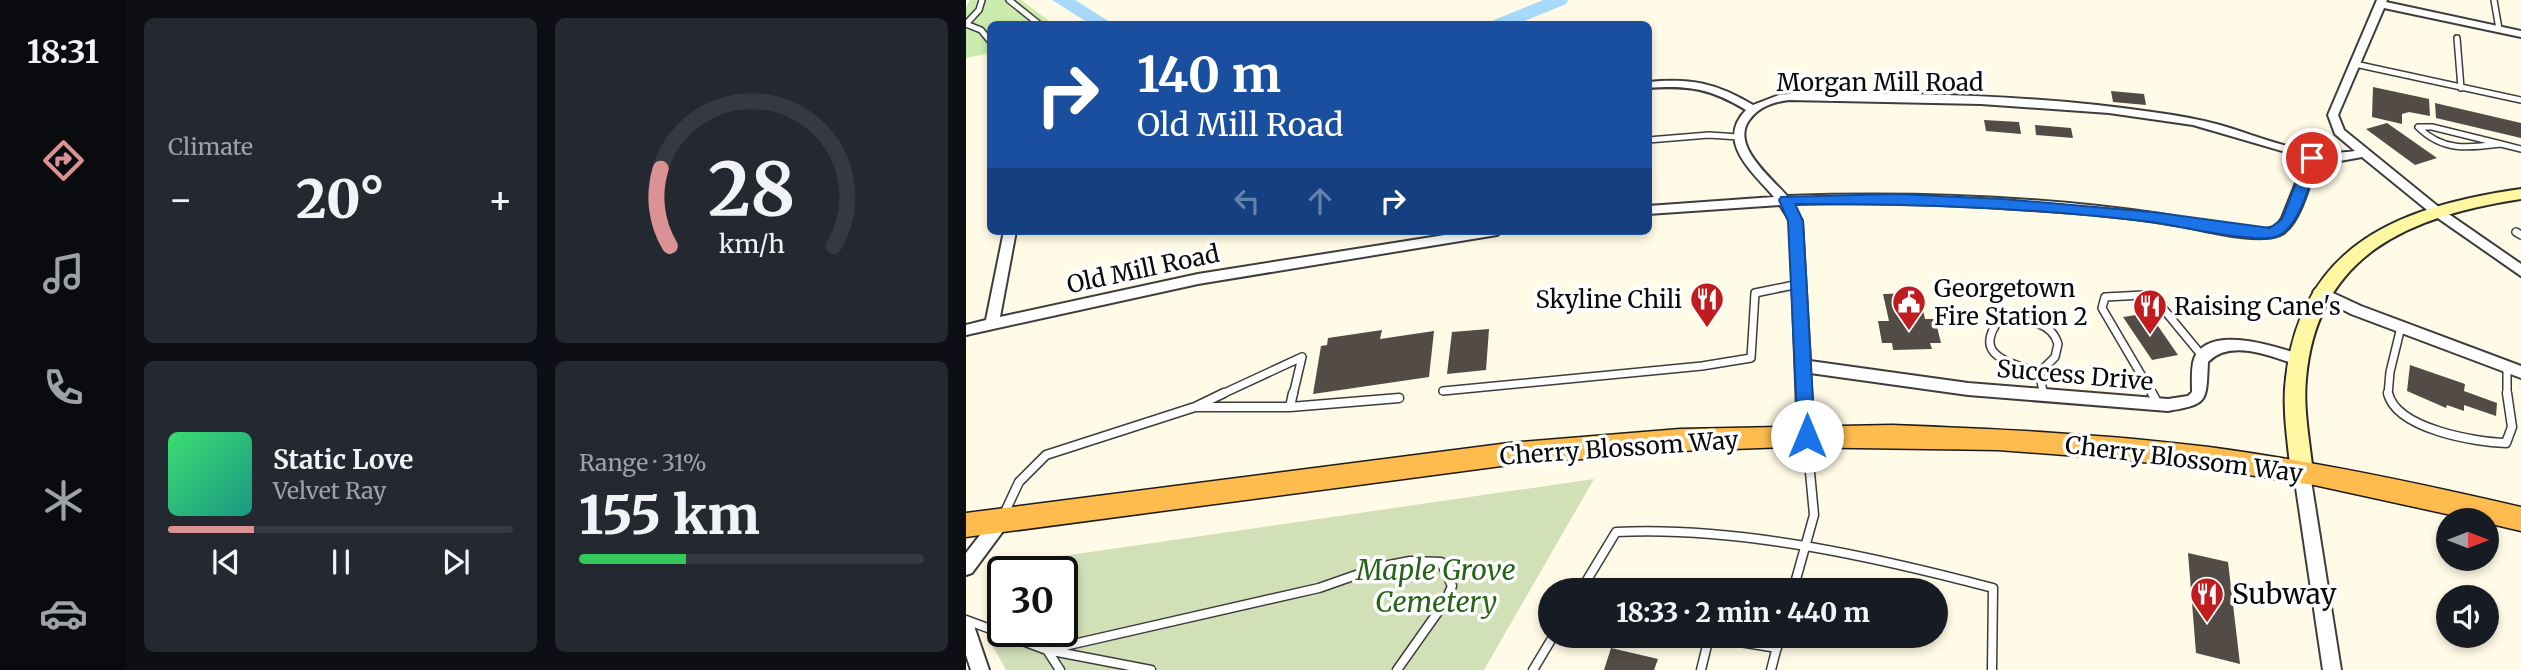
<!DOCTYPE html>
<meta charset="utf-8">
<style>
:root{--surface:#171b24;--page:#242831;--text:#f1f3f6;--muted:#9ea1a6;--line:#363941;--accent:#db9295}
body{margin:0;font-family:Merriweather,serif;background:var(--page);color:var(--text);height:100vh;display:flex;flex-direction:column;font-size:26px;white-space:nowrap}
*{box-sizing:border-box;margin:0}
p{font-size:23px;color:var(--muted)}
.icon{flex:none;width:38px;height:38px;fill:none;stroke:currentColor;stroke-width:2;stroke-linecap:round;stroke-linejoin:round}
.map{position:relative;flex:1;overflow:hidden}
.drawer{display:flex;flex-direction:column;gap:18px;padding:18px;background:#0d0f14;width:840px}
.drawer>*{flex:none}
.top-card{position:absolute;left:21px;top:21px;width:665px;height:214px;border-radius:10px;box-shadow:0 4px 10px #0003;background:#1a4fa0;color:#fff;overflow:hidden}
.needle{width:46px;rotate:90deg}
.fabs{position:absolute;left:1470px;top:508px;display:grid;gap:14px}
.fabs a{display:grid;place-items:center;width:63px;height:63px;border-radius:50%;background:var(--surface);box-shadow:0 4px 10px #0003;font-size:35px}
.speed{position:absolute;left:21px;top:556px;display:flex;gap:14px;font-size:35px;font-weight:700;text-align:center}
.speed>*{display:grid;place-content:center;width:91px;height:91px;border-radius:50%;background:var(--surface);box-shadow:0 4px 10px #0003;line-height:1}
.speed .limit{border:4px solid #111;border-radius:10px;background:#fff;color:#111}
.pin{position:absolute;display:grid;place-items:center;width:60px;height:60px;color:#fff;margin:-30px;border:4px solid #fff;border-radius:50%;box-shadow:0 2px 7px #0007}
.me{position:absolute;width:77px;margin:-38px;rotate:0deg;stroke-linejoin:round;filter:drop-shadow(0 0 5px #0008)}
.turn{display:flex;align-items:center;gap:24px;height:147px;padding:0 35px;font-size:32px}
.turn .icon{width:91px;height:91px;stroke-width:2.5}
.turn b{display:block;font-size:49px;line-height:60px}
.lanes{display:flex;align-items:center;height:66px;padding:0 35px;background:#0003;justify-content:center;gap:35px;direction:ltr}
.lanes .off{opacity:.35}
.big{font-size:52px;font-weight:800;line-height:1.1}
.drawer .tile{flex:1;display:flex;flex-direction:column;justify-content:center;gap:10px;min-width:0;padding:0 24px;border-radius:10px;background:var(--page)}
.drawer .dial{align-items:center;gap:0}
.dial svg{height:182px;overflow:visible;fill:none;stroke:var(--line);stroke-width:7;stroke-linecap:round;text-anchor:middle}
.dial text{fill:var(--text);stroke:none}
.song{display:flex;align-items:center;gap:21px}
.cover{width:84px;height:84px;border-radius:10px;background:linear-gradient(135deg,hsl(140 70% 55%),hsl(170 70% 35%))}
.played{height:7px;border-radius:4px;background:linear-gradient(90deg,var(--accent) 25%,var(--line) 25%)}
.keys{display:flex;justify-content:space-around;direction:ltr}
.heat{display:flex;justify-content:space-between;align-items:center;font-size:38px;direction:ltr}
.charge{height:10px;border-radius:5px;background:linear-gradient(90deg,#34c759 31%,var(--line) 0)}
.drawer .tiles{flex:1;display:grid;gap:18px;grid-template-columns:repeat(2,1fr)}
.trip{position:absolute;left:572px;top:578px;width:410px;height:70px;border-radius:35px;background:var(--surface);box-shadow:0 4px 10px #0003;font-weight:800;line-height:70px;text-align:center}
main{display:flex;flex:1;min-height:0}
.menu{display:flex;flex-direction:column;width:126px;justify-content:space-around;align-items:center;background:#090b0e;color:var(--muted)}
.menu .icon{width:49px;height:49px}
.menu .active{color:var(--accent)}
.menu b{font-size:32px;color:var(--text)}
.map>svg:first-child{display:block}
.green{fill:#ccebae}
.cemetery{fill:#d2e0b8}
.lines{fill:none;stroke-linecap:round;stroke-linejoin:round}
.river{fill:#a7d9fa;fill-rule:evenodd}
.building{fill:#534b45}
.service-far2-casing{stroke:#3d3d3d;stroke-width:8}
.service-far1-casing{stroke:#3d3d3d;stroke-width:10}
.service-casing{stroke:#3d3d3d;stroke-width:11}
.minor-casing{stroke:#3d3d3d;stroke-width:4}
.secondary-casing{stroke:#2c2c2c;stroke-width:4}
.trunk-casing{stroke:#1b1b1b;stroke-width:3}
.service-far2{stroke:#fff;stroke-width:5}
.service-far1{stroke:#fff;stroke-width:7}
.service{stroke:#fff;stroke-width:8}
.minor{fill:#fff;fill-rule:evenodd}
.secondary{fill:#fff7a1;fill-rule:evenodd}
.trunk{fill:#febc4e;fill-rule:evenodd}
.route{fill:#1a73e8;stroke:#114b97;stroke-width:2}
.labels{text-anchor:middle;dominant-baseline:central;stroke-width:7;stroke-linejoin:round;paint-order:stroke}
.street-label{font-size:24px;fill:#0a0a0a;stroke:#fff}
.poi-label{font-size:24px;fill:#0a0a0a;stroke:#fff;text-anchor:start}
.near-park-label{font-size:28px;font-style:italic;fill:#266318;stroke:#fff}
.near-poi-label{font-size:28px;fill:#0a0a0a;stroke:#fff;text-anchor:start}
</style>
<main>
<nav class="menu">
<b>18:31</b>
<svg class="icon active" aria-label="directions" viewBox="0 0 24 24"><path d="M12 3l9 9-9 9-9-9zM9 14v-3h6M13 9l2 2-2 2"/></svg>
<svg class="icon" aria-label="music" viewBox="0 0 24 24"><path d="M9 18V5l10-2v13"/><circle cx="6" cy="18" r="3"/><circle cx="16" cy="16" r="3"/></svg>
<svg class="icon" aria-label="phone" viewBox="0 0 24 24"><path d="M5 4h4l2 5-3 2q2 4 5 5l2-3 5 2v4C11 20 4 13 5 4z"/></svg>
<svg class="icon" aria-label="climate" viewBox="0 0 24 24"><path d="M12 3v18M4 7l16 10M4 17L20 7"/></svg>
<svg class="icon" aria-label="car" viewBox="0 0 24 24"><path d="M5 17H2v-5l4-1 3-4h7l3 4 3 1v5h-3M9 17h6M6 11h13"/><circle cx="7" cy="17" r="2"/><circle cx="17" cy="17" r="2"/></svg>
</nav>
<section class="drawer">
<div class="tiles">
<div class="tile"><p>Climate</p>
<div class="heat"><a>−</a><b class="big">20°</b><a>+</a></div>
</div>
<div class="tile dial"><svg viewBox="0 0 100 80">
<path d="M14 69A42 42 0 1 1 86 69"/>
<path d="M14 69A42 42 0 0 1 10 35" stroke="#db9295"/>
<text x="50" y="56" font-size="32" font-weight="700">28</text>
<text x="50" y="72" font-size="11">km/h</text>
</svg></div>
<div class="tile">
<div class="song"><i class="cover"></i><div><b>Static Love</b><p>Velvet Ray</p></div></div>
<div class="played"></div>
<div class="keys"><svg class="icon" aria-label="previous" viewBox="0 0 24 24"><path d="M18 5L8 12l10 7zM5 5v14"/></svg><svg class="icon" aria-label="pause" viewBox="0 0 24 24"><path d="M8 5v14M16 5v14"/></svg><svg class="icon" aria-label="next" viewBox="0 0 24 24"><path d="M6 5l10 7-10 7zM19 5v14"/></svg></div>
</div>
<div class="tile"><p>Range · 31%</p><b class="big">155 km</b><div class="charge"></div></div>
</div>
</section>
<div class="map">
<svg width="1555" height="670" viewBox="0 0 1555 670">
<rect width="100%" height="100%" fill="#fffbe6"/>
<path class="green" d="M4,0h51l32,24h-63v29l-24,5v-50z"/>
<path class="cemetery" d="M628,479l-110,191h-478l-16,-29 -1,-33 14,-20v44h59v-60h-48l7,-10z"/>
<g class="lines">
<path class="river" d="M86,0h23l38,24h-23z
M577,0h25l-2,4 -49,20h-26l3,-4z"/>
</g>
<path class="building" d="M1407,87l56,12 1,17 -21,-4 -7,2v10l-30,-7z
M1145,91l33,3 2,11 -33,-3z
M1469,103l86,20v15l-85,-20z
M1018,120l35,2 2,12 -35,-3z
M1421,123l50,35 -22,7 -49,-36z
M1069,125l36,3 2,10 -37,-3z
M953,293l6,26h10l6,24h-11l2,6 -39,1 -1,-7h-10l-4,-22h11l-6,-27z
M1183,313l29,42 -26,5 -29,-43z
M523,329l-3,41 -39,4 5,-42z
M416,330l-2,9 54,-8 -5,46 -116,17 8,-48 6,-1 1,-7z
M1444,365l55,19 -1,7 33,12 -1,13 -32,-11v6l-17,-6 -1,3 -39,-17z
M1222,553l40,9 12,102 -44,-11z
M645,648l47,11 -4,11h-50z"/>
<g class="lines">
<g class="service-far2-casing">
<path id="service-far2" d="M43,0l30,24
M1528,0l5,29
M0,24l15,6 9,11
M0,24l13,-14 3,-10
M1491,38l4,50
M1389,64l166,36
M1452,127h14l69,17c-32,4 -58,8 -83,-17z
M682,140l61,-5 30,2
M1535,144l20,5"/>
</g>
<g class="service-far1-casing">
<path id="service-far1" d="M1550,232l5,3
M1034,319c21,1 51,0 58,25l-3,13 -16,16c-26,-10 -69,-16 -39,-54z
M1073,373l5,22
M477,391l259,-25 49,-8 4,-65 44,-9
M254,395l82,-38 -9,38
M1187,395l-51,-87 3,-11 39,-2 12,5 47,57
M1422,395l2,-23 11,-45
M1541,395v-29"/>
</g>
<g class="service-casing">
<path id="service" d="M258,393l-29,14h95
M1186,393l6,11
M1422,393c8,36 87,49 118,50l6,-16 -5,-34
M324,407l3,-14
M324,407l109,-9
M38,514l15,-32 27,-27 149,-48
M615,590l35,-58c122,-6 259,25 377,56l-1,82
M827,590l21,-75 -7,-75
M0,620l81,30 104,20
M81,650l272,-62 60,-21 31,-6 31,1 11,24 -7,16 -48,68
M81,650l13,20
M567,670l21,-35
M735,670l8,-33 68,11
M805,670l9,-35"/>
</g>
<g class="minor-casing">
<path id="minor" d="M1411,0h10l-1,2 135,29v6l-137,-29 -46,107 6,15 96,78 81,56v12l-89,-62 -70,-57 -22,4 -23,-1c-6,20 -17,66 -37,75 -22,10 -76,-5 -100,-9 -49,-9 -98,-13 -148,-16 -80,-6 -159,-8 -239,-6l9,17 8,140 158,22 200,16 20,-3 4,-4c0,-10 -1,-24 2,-33 14,-37 86,-11 111,-3l2,4 -2,4 -5,2c-27,-9 -69,-28 -92,-4 -2,40 1,42 -40,49l-200,-16 -158,-22 4,63 -3,5 -5,1 -5,-1 -3,-5 -8,-215 -10,-16 -132,9v-8l126,-9c-21,-25 -59,-55 -28,-87 -35,-21 -56,-25 -98,-22v-6c43,-4 68,1 105,23l26,-10 21,-2c117,0 236,2 352,19 23,3 46,7 68,13 45,13 87,34 135,26l-20,-17 -7,-19zM823,100l192,4 128,9 84,12 113,33 -24,60c-3,5 -6,9 -12,10 -21,6 -86,-11 -110,-14 -122,-18 -250,-22 -373,-18 -15,-18 -58,-51 -37,-77 10,-13 24,-17 39,-19z
M38,231h12l-16,86 198,-43 272,-43h33l-6,4 -299,49 -232,51v-10l20,-5z
M1354,287l41,19 160,60v12l-170,-64 -36,-19 -2,-3 2,-3z
M1336,467l6,2 2,5 31,196h-18l-29,-196 2,-5z
M34,514l6,3 2,5 -2,5 -34,46 -6,2v-22l28,-36z
M0,617l6,3 17,50h-18l-5,-15z"/>
</g>
<g class="secondary-casing">
<path id="secondary" d="M1555,189v10c-110,17 -204,54 -215,180 -3,31 4,64 7,95l-3,7 -8,3 -8,-3 -3,-7c-3,-31 -9,-65 -5,-96 15,-135 117,-172 235,-189z"/>
</g>
<g class="trunk-casing">
<path id="trunk" d="M926,425c106,4 212,9 317,22 105,14 209,36 312,60v24l-34,-8v-3h-13l-160,-35 -105,-16 -105,-11 -106,-8 -212,-3 -106,4 -171,14 -543,72v-24l543,-70 171,-14z"/>
</g>
<use href="#service-far2" class="service-far2"/>
<use href="#service-far1" class="service-far1"/>
<use href="#service" class="service"/>
<use href="#minor" class="minor"/>
<use href="#secondary" class="secondary"/>
<use href="#trunk" class="trunk"/>
</g>
<path class="route" d="M1346,154l7,4c-8,22 -19,68 -41,78 -18,9 -102,-11 -127,-14 -118,-14 -237,-19 -356,-18l8,17 12,215 -2,5 -6,2 -7,-2 -2,-5 -10,-215 -9,-21 2,-3 115,-3 107,5 149,13 118,16 12,-9 24,-61z"/>
<defs>
<g id="restaurant-pin" transform="scale(1.75)"><path d="M0 17L-7.5 6A9.5 9.5 0 1 1 7.5 6Z" fill="#c01b1f" stroke="#fff"/><path d="M-5-6h1v4h1v-4h1v4h1v-4h1v5L-1.5 .5V6h-2V.5L-5-1ZM5-6V6H3V1.5H1.5Q1.5-4 5-6Z" fill="#fff"/></g>
<g id="civic-pin" transform="scale(1.75)"><path d="M0 17L-7.5 6A9.5 9.5 0 1 1 7.5 6Z" fill="#c01b1f" stroke="#fff"/><path d="M-.6-6.5H3V-4.5H.6V-3L4-1V1h2V6H-6V1h2V-1L-.6-3ZM-1.2 2.5V6h2.4V2.5Z" fill="#fff"/></g>
</defs>
<g fill-rule="evenodd">
<use href="#restaurant-pin" x="741" y="299"/>
<use href="#civic-pin" x="943" y="302"/>
<use href="#restaurant-pin" x="1184" y="306"/>
<use href="#restaurant-pin" x="1241" y="594"/>
</g>
<g class="labels">
<g class="street-label">
<text x="914" y="82">Morgan Mill Road</text>
<text transform="translate(177 269) rotate(-12)">Old Mill Road</text>
<text transform="translate(1109 375) rotate(5)">Success Drive</text>
<text transform="translate(653 448) rotate(-4)">Cherry Blossom Way</text>
<text transform="translate(1218 459) rotate(7)">Cherry Blossom Way</text>
</g>
<g class="poi-label">
<text x="968" y="288">Georgetown<tspan x="968" dy="28">Fire Station 2</tspan></text>
<text x="716" y="299" text-anchor="end">Skyline Chili</text>
<text x="1208" y="306">Raising Cane's</text>
</g>
<g class="near-park-label">
<text x="470" y="570">Maple Grove<tspan x="470" dy="32">Cemetery</tspan></text>
</g>
<g class="near-poi-label">
<text x="1266" y="594">Subway</text>
</g>
</g>
</svg>
<div class="fabs">
<a><svg class="needle" viewBox="-14 -14 28 28"><path d="M0-13l5 13h-10z" fill="#e53935"/><path d="M0 13l5-13h-10z" fill="#9ea1a6"/></svg></a>
<a><svg class="icon" aria-label="sound" viewBox="0 0 24 24"><path d="M4 9h4l5-4v14l-5-4H4zM17 9q2 3 0 6"/></svg></a>
</div>
<div class="speed"><div class="limit">30</div></div>
<div class="pin" style="left:1346px;top:158px;background:#d93025"><svg class="icon" aria-label="arrive" viewBox="0 0 24 24"><path d="M6 21V4h12l-3 4 3 4H6"/></svg></div>
<svg class="me" style="left:841px;top:436px" viewBox="-20 -20 40 40"><circle r="19" fill="#fff"/><path d="M0-13L10 11 0 6-10 11z" fill="#1a73e8"/></svg>
<div class="trip">18:33 · 2 min · 440 m</div>
<div class="top-card">
<div class="turn"><svg class="icon" aria-label="right" viewBox="0 0 24 24"><path d="M7 20v-9h11M14 6l5 5-5 5"/></svg><div><b>140 m</b>Old Mill Road</div></div>
<div class="lanes"><svg class="icon off" aria-label="left" viewBox="0 0 24 24"><path d="M17 20v-9H6M10 6l-5 5 5 5"/></svg><svg class="icon off" aria-label="ahead" viewBox="0 0 24 24"><path d="M12 20V5M6 11l6-6 6 6"/></svg><svg class="icon" aria-label="right" viewBox="0 0 24 24"><path d="M7 20v-9h11M14 6l5 5-5 5"/></svg></div>
</div>
</div>
</main>
